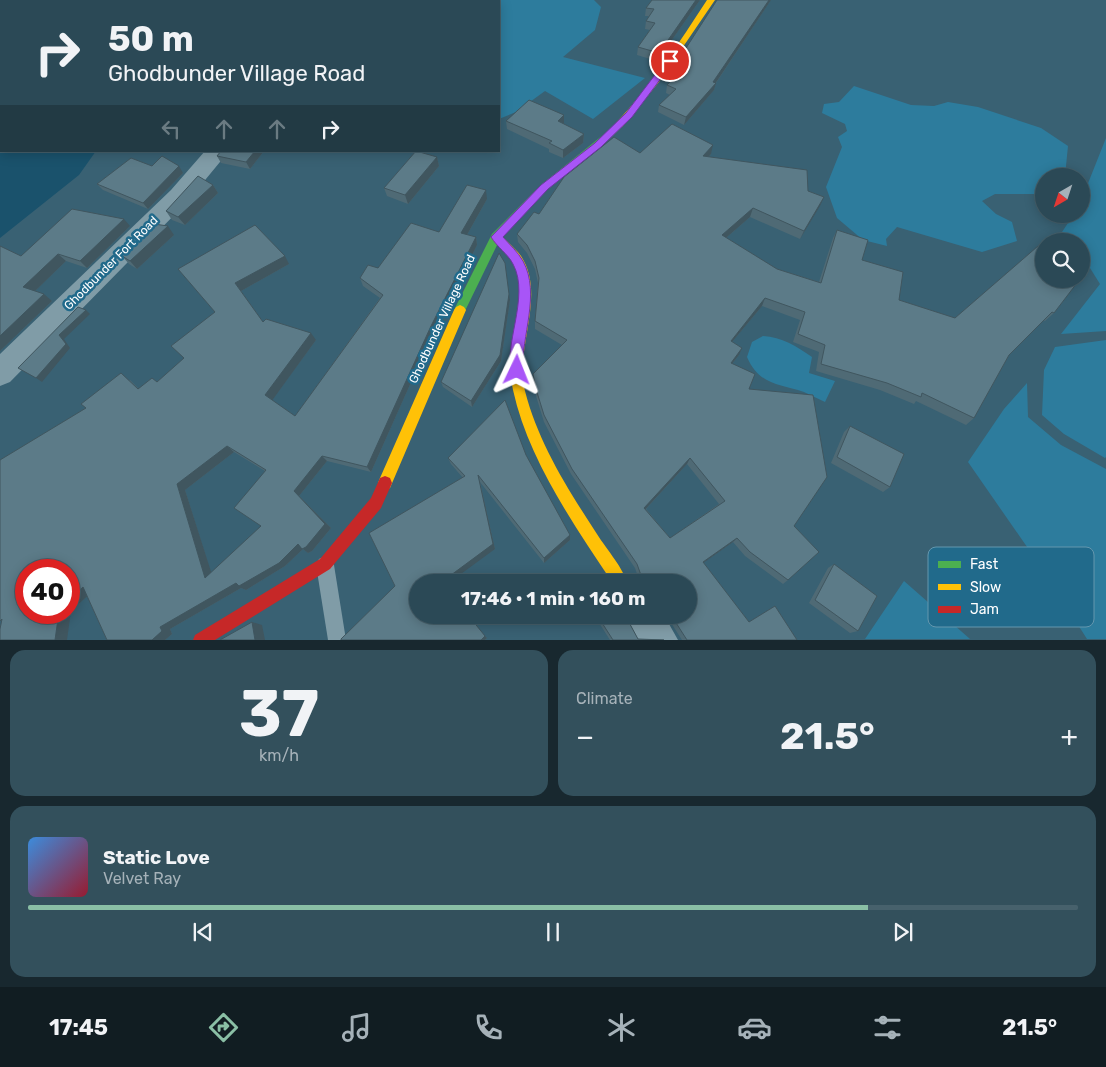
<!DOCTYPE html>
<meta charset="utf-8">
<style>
:root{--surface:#2b4956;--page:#33505c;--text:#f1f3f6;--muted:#a6b2b9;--line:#47616c;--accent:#8abfa5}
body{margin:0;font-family:Rubik,sans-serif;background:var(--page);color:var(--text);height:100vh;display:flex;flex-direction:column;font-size:19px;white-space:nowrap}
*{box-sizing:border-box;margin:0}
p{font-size:16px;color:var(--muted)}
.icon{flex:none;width:28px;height:28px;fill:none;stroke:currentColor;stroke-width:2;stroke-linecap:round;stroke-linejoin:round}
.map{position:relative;height:640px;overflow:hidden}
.side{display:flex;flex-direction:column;gap:10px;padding:10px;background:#18282f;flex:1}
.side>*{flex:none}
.top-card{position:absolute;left:0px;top:0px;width:500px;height:152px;box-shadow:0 2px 12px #0003,0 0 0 1px var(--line);background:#2b4956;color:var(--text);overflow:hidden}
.needle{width:32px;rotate:219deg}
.fabs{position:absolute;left:1035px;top:168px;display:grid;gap:10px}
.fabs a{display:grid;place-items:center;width:55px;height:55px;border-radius:50%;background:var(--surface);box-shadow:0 2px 12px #0003,0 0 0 1px var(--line);font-size:25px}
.speed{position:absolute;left:15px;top:559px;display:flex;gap:10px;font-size:25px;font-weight:700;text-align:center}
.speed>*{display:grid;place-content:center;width:65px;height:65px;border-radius:50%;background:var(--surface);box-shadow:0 2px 12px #0003,0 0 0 1px var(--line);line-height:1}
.speed .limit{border:8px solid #d22;background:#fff;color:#111}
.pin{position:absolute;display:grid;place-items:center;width:42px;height:42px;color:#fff;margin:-21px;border:2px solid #fff;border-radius:50%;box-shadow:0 1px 5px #0007}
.me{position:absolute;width:55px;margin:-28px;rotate:2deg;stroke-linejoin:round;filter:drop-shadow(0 0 4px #0008)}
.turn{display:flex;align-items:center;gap:18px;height:105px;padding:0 25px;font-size:22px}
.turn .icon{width:65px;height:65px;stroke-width:2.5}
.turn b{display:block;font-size:35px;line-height:42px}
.lanes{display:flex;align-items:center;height:48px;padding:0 25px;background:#0003;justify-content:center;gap:25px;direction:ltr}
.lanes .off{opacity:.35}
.big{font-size:38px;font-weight:700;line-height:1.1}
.side .widget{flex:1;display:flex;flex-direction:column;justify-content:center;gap:8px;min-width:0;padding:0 18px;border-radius:15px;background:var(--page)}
.side .dial{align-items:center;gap:0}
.dial b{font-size:65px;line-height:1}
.song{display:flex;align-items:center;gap:15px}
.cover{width:60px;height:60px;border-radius:8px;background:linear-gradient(135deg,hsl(210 70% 55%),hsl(350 70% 35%))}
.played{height:5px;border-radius:2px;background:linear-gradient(90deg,var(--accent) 80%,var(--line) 80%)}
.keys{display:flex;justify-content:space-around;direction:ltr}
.heat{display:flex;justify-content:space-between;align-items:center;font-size:28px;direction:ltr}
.side .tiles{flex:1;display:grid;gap:10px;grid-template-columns:1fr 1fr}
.widget:last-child{grid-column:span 2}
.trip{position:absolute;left:409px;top:574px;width:288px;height:50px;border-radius:25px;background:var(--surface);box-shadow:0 2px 12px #0003,0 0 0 1px var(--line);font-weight:700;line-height:50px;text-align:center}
.tabs{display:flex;height:80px;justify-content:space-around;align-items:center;background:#111d22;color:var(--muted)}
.tabs .icon{width:35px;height:35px}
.tabs .active{color:var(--accent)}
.tabs b{font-size:22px;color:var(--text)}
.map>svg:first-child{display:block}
.green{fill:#2d7c9d}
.water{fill:#1a526c}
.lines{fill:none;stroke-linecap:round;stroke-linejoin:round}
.lane{fill:#809ca7;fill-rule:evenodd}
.street{fill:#809ca7;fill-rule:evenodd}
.fast{fill:#4caf50;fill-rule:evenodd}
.slow{fill:#ffc107;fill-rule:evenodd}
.jam{fill:#c62828;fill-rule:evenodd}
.wall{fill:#4f6a75;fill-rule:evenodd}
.shaded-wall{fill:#40565f}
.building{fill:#5c7b88;stroke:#40565f;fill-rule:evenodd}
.route{fill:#a855f7;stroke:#6d37a1}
.labels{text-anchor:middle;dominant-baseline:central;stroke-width:5;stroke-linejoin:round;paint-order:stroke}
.street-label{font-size:12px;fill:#fff;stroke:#216a8b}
.key{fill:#216a8b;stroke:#6497ae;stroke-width:1}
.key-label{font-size:14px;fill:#fff}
</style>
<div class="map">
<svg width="1106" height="640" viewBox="0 0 1106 640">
<rect width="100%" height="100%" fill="#396173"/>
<path class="green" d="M474,0h120l7,7 -6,23 -32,27 82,21 -52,41 -48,-28 -29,21 -17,7v-118h-28z
M854,86l57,19 23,1 14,-4 30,5 63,21 27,18 -3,30h-21v18h-49l-13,7 14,13 16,8 5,19 -35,11 -85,-25 -11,12 1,7 -24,-6 -26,-22 -11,-31 16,-40 -4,-10 9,-6 -2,-7 -23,-11 2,-9 15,-2z
M1106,138v193l-45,3 39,-50 -10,-16 -9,-6v-21h-25l18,-27h7v-13z
M763,336c19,1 33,10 49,21l-3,16 26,8 -10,21c-7,-3 -14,-7 -21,-10 -25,-8 -45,-7 -57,-35l5,-15z
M1106,340v117l-1,1 -41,-24 -22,-19 2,-45 11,-23z
M1027,383l1,34 33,28 45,24v170h-19l-44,-69 -75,-108 36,-53z
M904,581l66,58h-105z"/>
<path class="water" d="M0,0h152l-151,1v150h95l-17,24 -79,63z"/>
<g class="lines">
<path class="lane" d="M325,556l6,3 3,6 12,75h-18l-12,-75 3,-6z"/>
<path class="street" d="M205,151h24l-42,51 -177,180 -10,4v-32l171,-164z
M624,615h40l14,25h-41z"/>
<path class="fast" d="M619,122l3,1v4l-21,20 -54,42 -47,50 -36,74h-8l-2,-3 38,-76 49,-49z"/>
<path class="slow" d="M707,0h8l-56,82 -37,45h-6v-4c35,-37 63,-80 91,-123z
M496,233l4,1c7,8 15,14 21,22 26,40 -7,92 4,135 13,51 42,97 70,140 9,15 27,35 32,51h-15c-38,-57 -84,-123 -99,-192 -9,-40 20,-90 0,-127 -5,-10 -16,-16 -22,-26z
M460,305l4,2 2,3 -76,178 -5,2 -5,-2 -2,-5 2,-5 74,-168 2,-3z"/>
<path class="jam" d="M385,476l5,2 2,5 -11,25 -51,61 -115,71h-22l2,-5 125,-76 51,-61 9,-20z"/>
</g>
<path class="wall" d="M700,0l-43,61 -20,-6 1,-8 12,-17 -5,-1 1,-8 3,-5h-4l1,-8z
M771,0l-55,83 -2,7 -30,35 -26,-13 1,-7 11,-10 -4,-2 1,-8 15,-16 -4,-2 1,-8z
M506,121l58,3 20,10 -1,9 -20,15 -14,-6v-3l-42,-20z
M264,151l-14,18 -29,-6 -4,-7z
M640,153l71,1 -3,3 100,34 16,6 -24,42 -50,-22 -24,21 51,31 42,13 14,-44 4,-8 25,30 37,40 56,18 90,-78 9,73 -9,8 -2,-1 -34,35 -35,63 -8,7 -50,-24 -2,3 -34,-14 -64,-19 3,-19 -26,-10 7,-22 -38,-14 -30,36 7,13 -7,9 17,25 45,137 -6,54 -5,4 -38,-28 -12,-14 -30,21 46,59 26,-16 22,34h-115l-16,-25h22l-49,-35 -4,-12 -64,-94 -27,-52 -8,-26 -3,-22 29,-29 -27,-16v-8l3,-38 -3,-14 -8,-16 -9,-11 -1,-8 22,-20zM687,464l32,40 -49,34 -24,-29z
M437,157l2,9 -31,38 -21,-8 -3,-8z
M152,166l31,7 -35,36 -45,-19 -6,-6z
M213,185l5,8 -33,32 -13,-5 -6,-9z
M487,199l-20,36 9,2 1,8 -44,88 -62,139 -44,-11 -28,35 32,32 -19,23 -4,2 -5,-4 -18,17 -39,24 -5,-2 -71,41 2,5 -7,6h-58l-20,-44 -16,15 15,-203 44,-28 9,9 18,-7 27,-23 31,-47 -37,-43 111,-5 -48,27 22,31 53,18 -44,60 23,16 85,-118 -17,-12 -3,-8 18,-10 61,-36zM234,452l31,19 -4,55 -50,47 -26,-83z
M130,226l-43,42 -21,-7 -31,30 17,10 -52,50 21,-95z
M174,235l-37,34 -8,-5 -7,-8z
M510,300l-9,61 -29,46 -29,-20 -2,-5z
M850,426l40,61 -7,5 -52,-29 13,-31z
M526,455l44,80v5l-26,23 -64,-81 15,67 -77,33 69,56 -2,2h-144l54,-54 68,-108 -12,-14 -3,-6z
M834,564l24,67 -8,2 -41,-30 19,-35z
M594,615h31l13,24 26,1h-54z"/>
<path class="shaded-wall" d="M448,0h7l-1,1h-6z
M696,0h4l-43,61 2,-8z
M769,0h2l-56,84 1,-1 -2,7 -30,35 2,-8 27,-35z
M564,115v9l-6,-3z
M584,134l-1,9 -20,15v-8z
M713,145l-2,9 -10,11 2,-9z
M255,151h9l-14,18 -4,-7z
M437,157l2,9 -31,38 -3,-9z
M179,166l4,7 -35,36 -5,-6z
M213,185l5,8 -33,32 -7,-8z
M486,190l1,9 -24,43 -2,-9z
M824,197l-4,9 -20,33 4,-8z
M753,208l-3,9 -31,27 3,-9z
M124,219l6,7 -43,42 -7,-7z
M168,226l6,9 -37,34 -7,-8z
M476,237l1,8 -44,88 -62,139 -4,-5 64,-141z
M58,254l8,7 -34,33 -9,-7z
M285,256l4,8 -48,27 -6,-8z
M44,294l8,7 -52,50v-15z
M509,294l1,6 -9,61 -29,46 -1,-6z
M765,298l-3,8 -35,42 4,-7z
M86,310l4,4 -26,25 6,9 -28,34 -6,-4 23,-43z
M311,333l5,7 -45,62 -6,-7z
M742,348l-3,7 -12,15 4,-7z
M227,446l7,6 -49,38 29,91 -9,-3 -28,-94z
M322,456l5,5 -28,35 32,32 -19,23 -4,2 -5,-4 -18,17 -39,24 -5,-2 -71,41 2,5 -7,6h-13l8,-13 76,-44 58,-92z
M690,458l-3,6 -45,49 2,-5z
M478,475l17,74 -45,33 -3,-4z
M570,535v5l-26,23v-5z
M737,538l-4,4 -34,24 4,-4z
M83,587l11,3 -23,21 -4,29h-12l4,-28h10v-12z
M252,622l10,3 3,15h-10z
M485,636l2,2 -2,2h-4z"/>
<path class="building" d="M259,0h181l-2,1h-180z
M652,0h44l-37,53 -21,-6 17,-24 -9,-2 8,-12 -8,-1z
M717,0h52l-56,82 3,1 -30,34 -27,-12 17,-16 -9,-4 22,-23 -10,-3z
M529,100l35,15 -6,6 26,13 -21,16 -14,-7 3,-2 -46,-20z
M672,124l41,21 -10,11 104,14 1,21 16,6 -20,34 -51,-23 -31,27 55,34 44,14 16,-53 31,10 -6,20 41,12 -4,28 56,18 90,-78 1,1h-2v38h36l-26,34 -2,-1 -43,43 -35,63 -52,-25 -1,4 -34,-14 -66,-19 4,-19 -27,-11 7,-22 -40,-14 -34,43 11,7 -11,15 24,11 -6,15 64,6 14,82 -33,49 25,26 -31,28 -38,-28 -13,-14 -34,24 46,60 26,-16 22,34h-110l-16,-25h17v-33h-65l2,-2h15l2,-2 -5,-14 -65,-95 -28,-54 -8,-26 -3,-15 34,-34 -32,-19 4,-43 -4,-17 -8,-16 -10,-11 17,-22 5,2 25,-37 50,-40 26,16zM690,458l35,43 -55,37 -26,-30z
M221,151h34l-9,11 -29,-6z
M416,151l21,6 -32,38 -21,-7z
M162,156l17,10 -36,37 -46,-19 34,-26 21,8z
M198,176l15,9 -35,32 -12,-6z
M467,185l19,5 -25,43 15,4 -45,89 -64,141 -45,-11 -28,35 31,33 -19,23 -4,2 -4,-5 -19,19 -40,23 -3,-3 -76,44 2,4 -10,9h-45l-24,-53 -14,13v-30h-43v42h33l-4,28h-55v-11l2,-10 -2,2v-161l86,-52 -5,-4 40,-31 17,16 14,-11 5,4 27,-24 -13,-12 44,-34 -37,-43 77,-44 30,31 -50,27 28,39 3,-3 45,14 -46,62 30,21 88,-121 -23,-17 8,-13 10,3 33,-45 28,9zM227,446l39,24 -32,38 27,18 -56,52 -28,-94z
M72,209l52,10 -44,42 -22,-7 -35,33 21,7 -44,42v-90l21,10z
M154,224l14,2 -38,35 -8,-5z
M499,253l6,10 4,31 -9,61 -29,46 -30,-19z
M1081,262l8,4 -8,11z
M78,307l8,3 -27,25 7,9 -30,34 -18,-10z
M505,400l21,55 44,80 -26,23 -66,-83 15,69 -46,34 4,4h-33v33h50l17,21 -4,4h-140v-1l54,-53 -26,-53 96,-57 -17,-18z
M850,426l54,28 -14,33 -53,-30z
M834,564l43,32 -19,35 -43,-31z
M597,615h28l13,24 26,1h-51z
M252,622l3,18h-35z"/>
<path class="route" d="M667,59l7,2 -42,56 -31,30 -53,42 -45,48c6,7 15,15 20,24 18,33 -2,75 0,109l-6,6 -4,-2c-12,-25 18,-77 0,-110 -5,-10 -16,-17 -22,-27l50,-52 54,-42 31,-30z"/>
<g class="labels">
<g class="street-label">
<text transform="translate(111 263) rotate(-45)">Ghodbunder Fort Road</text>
<text transform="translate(442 319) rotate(-65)">Ghodbunder Village Road</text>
</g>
</g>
<rect x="928" y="547" width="166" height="80" rx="8" class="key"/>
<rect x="938" y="561" width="23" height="7" fill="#4caf50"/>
<rect x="938" y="584" width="23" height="6" fill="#ffc107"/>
<rect x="938" y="606" width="23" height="7" fill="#c62828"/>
<g class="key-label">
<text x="970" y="569">Fast</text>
<text x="970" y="592">Slow</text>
<text x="970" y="614">Jam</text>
</g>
</svg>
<div class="fabs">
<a><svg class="needle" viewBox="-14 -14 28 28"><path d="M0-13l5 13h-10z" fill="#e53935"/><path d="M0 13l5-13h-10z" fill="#a6b2b9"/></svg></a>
<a><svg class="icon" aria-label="search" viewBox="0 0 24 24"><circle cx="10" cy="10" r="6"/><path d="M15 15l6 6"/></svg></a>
</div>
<div class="speed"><div class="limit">40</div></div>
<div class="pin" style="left:670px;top:61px;background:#d93025"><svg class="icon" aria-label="arrive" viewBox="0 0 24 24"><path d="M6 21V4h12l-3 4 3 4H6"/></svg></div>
<svg class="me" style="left:517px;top:370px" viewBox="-20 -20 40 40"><path d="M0-17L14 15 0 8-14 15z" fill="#a855f7" stroke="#fff" stroke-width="4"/></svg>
<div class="trip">17:46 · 1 min · 160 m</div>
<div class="top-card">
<div class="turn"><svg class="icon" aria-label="right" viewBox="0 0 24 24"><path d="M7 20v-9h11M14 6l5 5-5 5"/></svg><div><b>50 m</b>Ghodbunder Village Road</div></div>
<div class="lanes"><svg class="icon off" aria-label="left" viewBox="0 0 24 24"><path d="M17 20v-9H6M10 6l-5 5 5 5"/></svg><svg class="icon off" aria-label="ahead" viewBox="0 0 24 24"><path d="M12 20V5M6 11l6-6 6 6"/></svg><svg class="icon off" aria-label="ahead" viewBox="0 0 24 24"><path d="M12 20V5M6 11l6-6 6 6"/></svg><svg class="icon" aria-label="right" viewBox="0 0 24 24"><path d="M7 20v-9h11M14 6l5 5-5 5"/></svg></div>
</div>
</div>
<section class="side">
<div class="tiles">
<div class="widget dial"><b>37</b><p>km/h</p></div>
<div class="widget"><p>Climate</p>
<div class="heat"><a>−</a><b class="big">21.5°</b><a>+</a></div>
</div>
<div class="widget">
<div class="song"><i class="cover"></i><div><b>Static Love</b><p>Velvet Ray</p></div></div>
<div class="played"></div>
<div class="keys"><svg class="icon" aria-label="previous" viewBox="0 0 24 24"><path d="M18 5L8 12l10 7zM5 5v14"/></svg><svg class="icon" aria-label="pause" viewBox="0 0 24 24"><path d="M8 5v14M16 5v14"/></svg><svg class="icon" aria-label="next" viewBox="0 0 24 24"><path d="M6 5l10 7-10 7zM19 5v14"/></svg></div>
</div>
</div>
</section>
<nav class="tabs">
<b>17:45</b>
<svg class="icon active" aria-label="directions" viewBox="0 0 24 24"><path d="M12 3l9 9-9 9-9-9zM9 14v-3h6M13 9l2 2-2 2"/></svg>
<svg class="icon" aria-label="music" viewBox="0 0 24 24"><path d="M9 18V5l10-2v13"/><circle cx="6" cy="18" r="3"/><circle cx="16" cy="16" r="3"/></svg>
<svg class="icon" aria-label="phone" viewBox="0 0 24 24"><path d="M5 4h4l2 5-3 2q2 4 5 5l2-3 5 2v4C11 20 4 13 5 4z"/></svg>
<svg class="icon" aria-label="climate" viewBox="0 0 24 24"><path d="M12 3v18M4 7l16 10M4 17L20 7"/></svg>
<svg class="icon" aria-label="car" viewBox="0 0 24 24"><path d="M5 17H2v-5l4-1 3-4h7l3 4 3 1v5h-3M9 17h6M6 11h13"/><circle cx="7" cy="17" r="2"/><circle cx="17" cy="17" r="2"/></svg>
<svg class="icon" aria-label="filters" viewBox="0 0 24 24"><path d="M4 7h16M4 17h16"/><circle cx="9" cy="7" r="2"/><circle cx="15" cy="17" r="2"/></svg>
<b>21.5°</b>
</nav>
